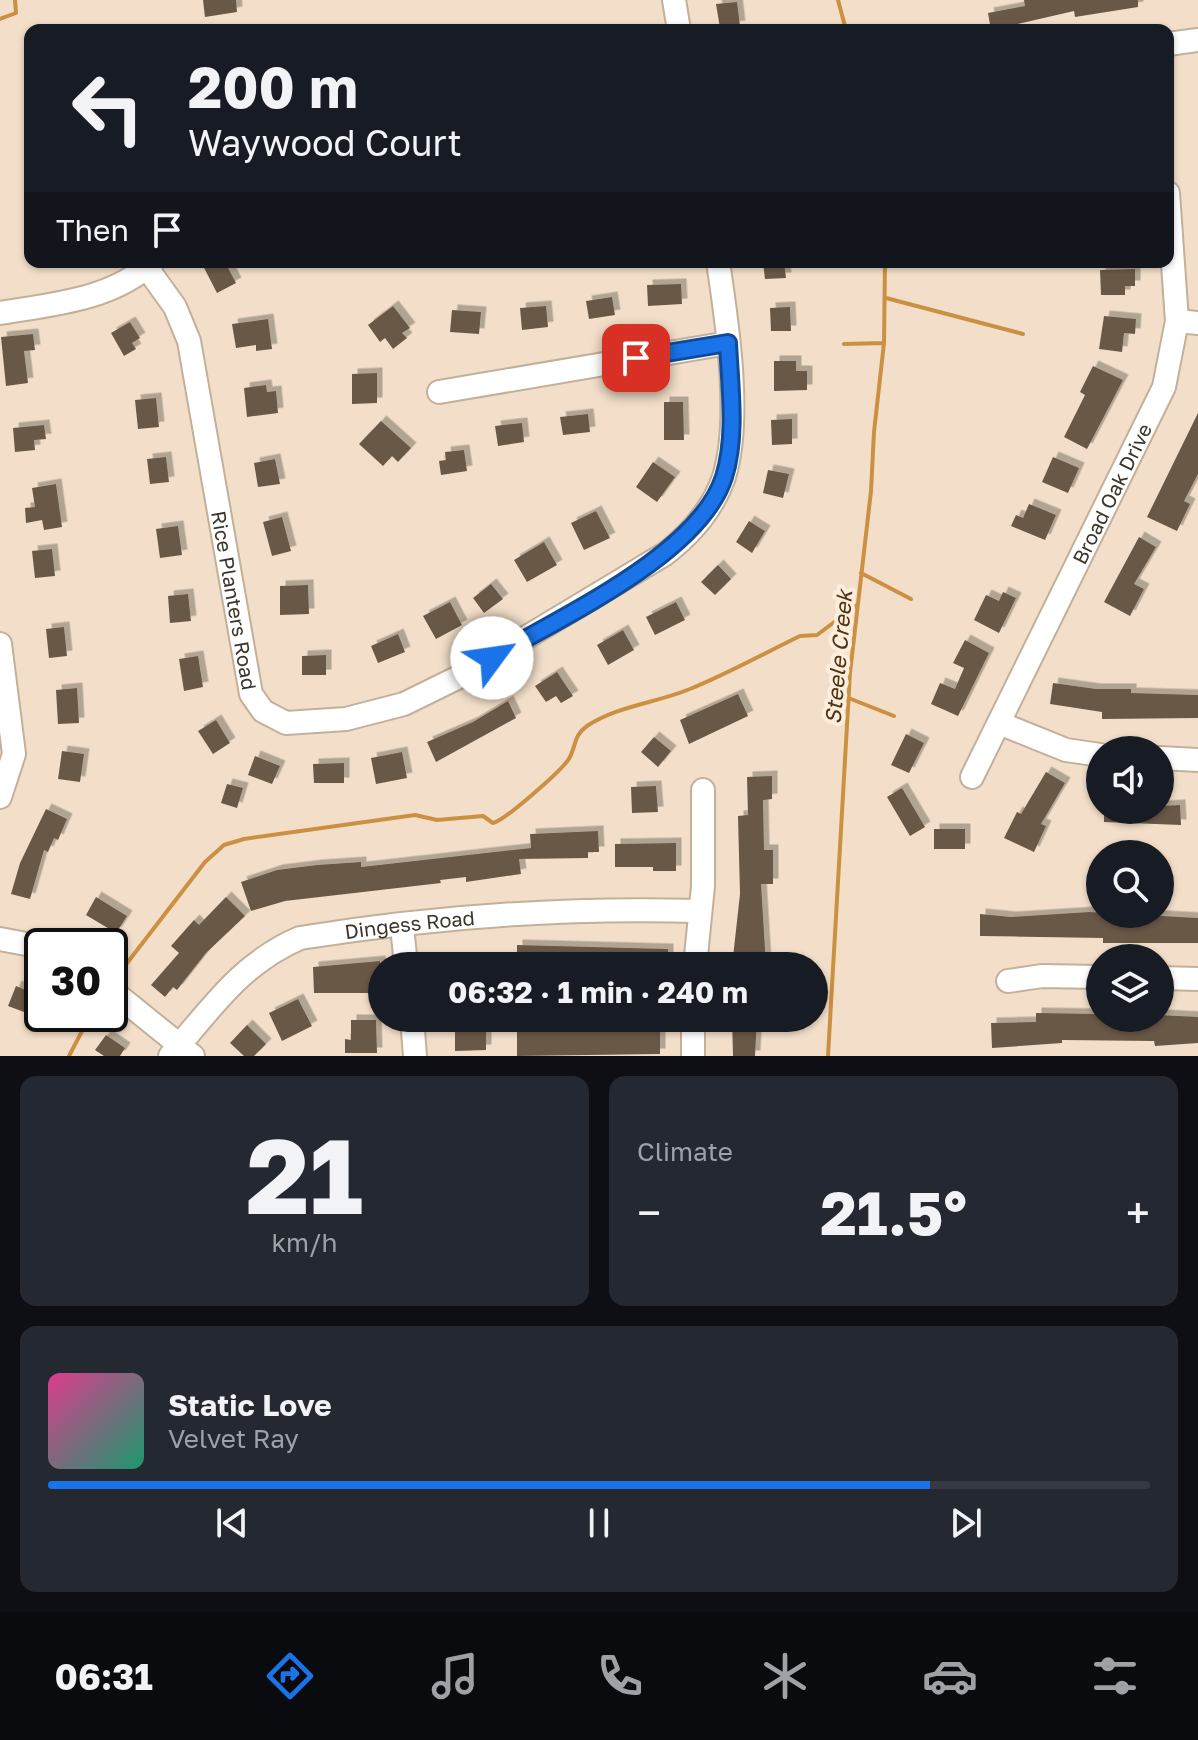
<!DOCTYPE html>
<meta charset="utf-8">
<style>
:root{--surface:#171b24;--page:#242831;--text:#f1f3f6;--muted:#9ea1a6;--line:#363941;--accent:#1a73e8}
body{margin:0;font-family:"Golos Text",sans-serif;background:var(--page);color:var(--text);height:100vh;display:flex;flex-direction:column;font-size:30px;white-space:nowrap}
*{box-sizing:border-box;margin:0}
p{font-size:26px;color:var(--muted)}
.icon{flex:none;width:44px;height:44px;fill:none;stroke:currentColor;stroke-width:2;stroke-linecap:round;stroke-linejoin:round}
.map{position:relative;height:1056px;overflow:hidden}
.side{display:flex;flex-direction:column;gap:20px;padding:20px;background:#0d0f14;flex:1}
.side>*{flex:none}
.guide{position:absolute;left:24px;top:24px;width:1150px;height:244px;border-radius:16px;box-shadow:0 2px 6px #0004;background:#171b24;color:var(--text);overflow:hidden}
.tools{position:absolute;left:1086px;top:736px;display:grid;gap:16px}
.tools a{display:grid;place-items:center;width:88px;height:88px;border-radius:50%;background:var(--surface);box-shadow:0 2px 6px #0004;font-size:40px}
.speed{position:absolute;left:24px;top:928px;display:flex;gap:16px;font-size:40px;font-weight:700;text-align:center}
.speed>*{display:grid;place-content:center;width:104px;height:104px;border-radius:50%;background:var(--surface);box-shadow:0 2px 6px #0004;line-height:1}
.speed .limit{border:4px solid #111;border-radius:12px;background:#fff;color:#111}
.pin{position:absolute;display:grid;place-items:center;width:68px;height:68px;color:#fff;margin:-34px;border-radius:16px;box-shadow:0 4px 12px #0006}
.me{position:absolute;width:88px;margin:-44px;rotate:59deg;stroke-linejoin:round;filter:drop-shadow(0 0 6px #0008)}
.turn{display:flex;align-items:center;gap:28px;height:168px;padding:0 32px;font-size:36px}
.turn .icon{width:104px;height:104px;stroke-width:2.5}
.turn b{display:block;font-size:56px;line-height:68px}
.then{display:flex;align-items:center;height:76px;padding:0 32px;background:#0003;gap:16px;font-size:30px}
.big{font-size:60px;font-weight:700;line-height:1.1}
.side .tile{flex:1;display:flex;flex-direction:column;justify-content:center;gap:12px;min-width:0;padding:0 28px;border-radius:16px;background:var(--page)}
.side .dial{align-items:center;gap:0}
.dial b{font-size:104px;line-height:1}
.song{display:flex;align-items:center;gap:24px}
.cover{width:96px;height:96px;border-radius:12px;background:linear-gradient(135deg,hsl(330 70% 55%),hsl(160 70% 35%))}
.played{height:8px;border-radius:4px;background:linear-gradient(90deg,var(--accent) 80%,var(--line) 80%)}
.keys{display:flex;justify-content:space-around;direction:ltr}
.heat{display:flex;justify-content:space-between;align-items:center;font-size:44px;direction:ltr}
.side .tiles{flex:1;display:grid;gap:20px;grid-template-columns:1fr 1fr}
.tile:last-child{grid-column:span 2}
.trip{position:absolute;left:368px;top:952px;width:460px;height:80px;border-radius:40px;background:var(--surface);box-shadow:0 2px 6px #0004;font-weight:700;line-height:80px;text-align:center}
.dock{display:flex;height:128px;justify-content:space-around;align-items:center;background:#090b0e;color:var(--muted)}
.dock .icon{width:56px;height:56px}
.dock .selected{color:var(--accent)}
.dock b{font-size:36px;color:var(--text)}
.map>svg:first-child{display:block}
.lines{fill:none;stroke-linecap:round;stroke-linejoin:round}
.stream{stroke:#cc9042;stroke-width:4}
.building{fill:#6a5946;filter:url(#shadow)}
.minor-casing{stroke:#c2b09b;stroke-width:26}
.minor{stroke:#fff;stroke-width:22}
.route-casing{stroke:#114b97;stroke-width:20}
.route{stroke:#1a73e8;stroke-width:14}
.labels{text-anchor:middle;dominant-baseline:central;stroke-width:8;stroke-linejoin:round;paint-order:stroke}
.street-label{font-size:20px;fill:#3c352c;stroke:#fdeddc}
.water-label{font-size:22px;font-style:italic;fill:#4e3414;stroke:#fdeddc}
</style>
<div class="map">
<svg width="1198" height="1056" viewBox="0 0 1198 1056">
<defs>
<filter id="shadow"><feDropShadow dx="5.5" dy="-5.5" stdDeviation="0" flood-color="#0004"/></filter>
</defs>
<rect width="100%" height="100%" fill="#f3dfc9"/>
<g class="lines">
<path class="stream" d="M838,0l8,30
M0,19l16,-6 -1,-13
M886,298l137,36
M844,344l40,-1
M861,573l50,26
M851,699l43,17
M114,980l91,-118 19,-17 20,-6 171,-24 22,5 46,-4 10,7c11,-2 71,-54 77,-66 6,-12 4,-22 17,-31 30,-20 69,-23 103,-37 37,-15 73,-35 110,-53l17,-1 40,-30
M69,1056l22,-42
M828,1056l22,-383 21,-182 3,-59 10,-89 1,-81"/>
</g>
<path class="building" d="M203,0h33l1,12 -32,5z
M1024,0h114v7l-63,10 -1,-6 -83,19 -3,-17 37,-7z
M737,2l3,24 -20,2 -4,-24z
M201,262h24l11,21 -19,10z
M763,262h21l2,16 -21,1z
M1135,269v17h-10v9h-24l-1,-25z
M681,284l1,20 -34,2 -1,-21z
M612,297l3,18 -26,4 -3,-18z
M393,306l17,22 -8,5 5,5 -14,11 -8,-11 -5,4 -12,-17z
M546,306l2,21 -26,3 -2,-22z
M790,307l1,24h-20l-1,-23z
M452,310l29,2 -2,22 -29,-2z
M1104,316l32,3 -1,15 -11,-1 -2,19 -23,-3z
M268,319l4,30 -16,2v-6l-20,3 -4,-24z
M130,322l10,16 -8,5 4,6 -12,7 -13,-23z
M33,334l2,16 -11,1 4,32 -22,3 -5,-49z
M774,361h22v10h11v19l-33,1z
M1093,366l30,14 -36,69 -23,-12 21,-42 -5,-3z
M377,373v30l-25,1v-30z
M266,385l1,7 9,-1 2,22 -31,4 -3,-29z
M156,398l3,29 -21,2 -3,-29z
M664,402h19l1,38h-20z
M1198,413v61l-14,27 6,3 -13,27 -30,-14z
M588,414l2,18 -27,3 -3,-18z
M792,419v25l-20,1 -1,-25z
M381,421l30,27 -13,14 -6,-6 -9,10 -24,-22z
M522,423l2,19 -26,4 -3,-20z
M44,425l2,14 -12,1 1,10 -20,2 -2,-24z
M464,450l3,21 -26,4 -2,-14 7,-1 -1,-8z
M166,457l3,25 -19,2 -3,-25z
M1053,457l26,11 -11,25 -26,-11z
M275,459l5,25 -22,3 -4,-24z
M653,462l22,15 -18,25 -21,-15z
M768,470l21,4 -6,24 -20,-5z
M56,484l6,43 -18,3 -2,-10 -16,3 -1,-15 10,-1 -3,-19z
M1029,504l27,11 -11,25 -34,-14 5,-11 7,3z
M596,511l14,27 -26,12 -13,-27z
M282,517l9,34 -19,5 -9,-34z
M749,521l16,10 -13,22 -16,-11z
M178,526l4,29 -22,3 -4,-29z
M1139,537l17,10 -22,37 10,5 -14,27 -26,-14z
M544,542l13,23 -30,17 -13,-22z
M52,549l3,27 -20,2 -3,-27z
M718,565l13,14 -16,16 -14,-13z
M491,584l12,15 -19,14 -11,-15z
M308,585l1,29 -29,1v-29z
M1003,592l13,6 -17,35 -25,-13 12,-25 13,6z
M188,594l3,27 -21,2 -2,-27z
M450,602l12,23 -26,14 -13,-23z
M676,602l9,18 -30,15 -9,-18z
M64,627l3,29 -18,2 -3,-29z
M623,630l11,20 -26,15 -11,-20z
M398,634l7,18 -27,11 -7,-17z
M965,640l24,13 -31,63 -27,-12 9,-21 15,6 9,-21 -11,-5z
M326,655v20h-24v-19z
M198,656l5,31 -19,4 -5,-32z
M557,672l16,24 -12,7 -5,-7 -10,6 -11,-16z
M1053,683l43,6h35v4l67,2v23l-96,1v-7l-52,-8z
M77,688l2,35 -21,1 -2,-34z
M738,694l10,22 -59,28 -9,-24z
M508,701l8,17 -80,44 -9,-20 46,-20z
M216,720l14,23 -17,11 -15,-23z
M906,734l18,9 -15,30 -18,-8z
M654,737l17,14 -13,16 -17,-15z
M62,751l22,3 -4,28 -22,-3z
M402,752l5,26 -31,6 -5,-26z
M255,756l25,10 -8,18 -24,-9z
M344,763v20h-30l-1,-19z
M1046,772l19,11 -24,41 5,2 -12,26 -30,-14 13,-26 4,2z
M772,776v23l-9,1 1,50h9v34h-12l5,81 -34,1 8,-72 -2,-78 10,-1 -1,-38z
M227,784l16,4 -6,20 -16,-5z
M656,786l2,26 -26,1 -1,-26z
M902,788l23,39 -15,9 -23,-39z
M1180,805l1,20 -77,-3v-12h56v-4z
M46,809l21,10 -9,21 -4,-2 -6,14 -4,-2 -14,49 -19,-5 9,-31z
M934,829h31v20h-31z
M598,831l1,21h-11v6l-69,1 2,15 -55,8v-5l-26,3 1,3 -156,18 -34,10 -10,-29 36,-12 40,-5 44,-3v5l170,-19 -1,-14z
M676,843v28h-23v-4h-38v-23z
M96,897l31,19 -11,17 -30,-18z
M226,897l19,19 -39,37 -29,37 -4,-3 -8,10 -14,-12 28,-32 -8,-7 23,-26 5,5z
M1089,912l109,6v25h-95v-5l-123,-2v-22l31,3z
M517,945l151,4v17h-151z
M380,961l2,32h-68l-1,-26z
M16,986l24,10 -8,19 -24,-9z
M298,999l14,27 -30,15 -13,-28z
M1036,1013l64,1v4h29v7l25,-1v-6h6v-3l38,2v26l-43,3 -1,-5 -92,-1v3l-70,5 -1,-25 45,-1z
M455,1018h31v32l-31,1z
M732,1018h25l-2,38h-22z
M351,1020h25l1,33h-32v-14l6,1z
M624,1024l1,8 35,-1v23l-143,2v-29z
M247,1025l19,19 -12,12h-10l-14,-13z
M106,1035l19,13 -5,8h-16l-9,-6z"/>
<g class="lines">
<g class="minor-casing">
<g id="minor">
<path d="M674,0l5,30"/>
<path d="M1168,44l30,-4"/>
<path id="s1" d="M147,268l28,39 14,34 62,353 12,17 23,12 60,-4 58,-15 63,-31 198,-119c26,-20 48,-45 59,-77 18,-58 3,-155 -6,-215"/>
<path d="M0,313c54,-9 111,-13 153,-51"/>
<path d="M1177,321l21,2"/>
<path d="M439,392l289,-49"/>
<path d="M0,644l14,110 -14,43"/>
<path d="M999,723l67,27 34,5"/>
<path d="M1160,758l38,2"/>
<path id="s2" d="M972,777l192,-390 13,-66 -9,-128"/>
<path d="M402,926l4,40"/>
<path d="M0,939l42,8"/>
<path d="M695,966l8,-80v-96"/>
<path d="M1160,978l38,1"/>
<path d="M1008,981l34,-5 58,1"/>
<path d="M110,989l83,67"/>
<path d="M412,1018l3,38"/>
<path id="s3" d="M170,1056c41,-47 71,-93 130,-118 132,-21 265,-31 399,-27"/>
<path d="M693,1056v-38"/>
</g>
</g>
<use href="#minor" class="minor"/>
</g>
<g class="lines">
<g class="route-casing">
<path id="route" d="M492,658c68,-41 207,-103 232,-181 13,-41 6,-91 4,-134l-92,15"/>
</g>
<use href="#route" class="route"/>
</g>
<g class="labels">
<g class="street-label">
<text stroke="none"><textPath href="#s2" startOffset="316">Broad Oak Drive</textPath></text>
<text stroke="none"><textPath href="#s1" startOffset="348">Rice Planters Road</textPath></text>
<text stroke="none"><textPath href="#s3" startOffset="288">Dingess Road</textPath></text>
</g>
<g class="water-label">
<text transform="translate(838 657) rotate(-85)">Steele Creek</text>
</g>
</g>
</svg>
<div class="tools">
<a><svg class="icon" aria-label="sound" viewBox="0 0 24 24"><path d="M4 9h4l5-4v14l-5-4H4zM17 9q2 3 0 6"/></svg></a>
<a><svg class="icon" aria-label="search" viewBox="0 0 24 24"><circle cx="10" cy="10" r="6"/><path d="M15 15l6 6"/></svg></a>
<a><svg class="icon" aria-label="layers" viewBox="0 0 24 24"><path d="M12 4l9 5-9 5-9-5zM3 14l9 5 9-5"/></svg></a>
</div>
<div class="speed"><div class="limit">30</div></div>
<div class="pin" style="left:636px;top:358px;background:#d93025"><svg class="icon" aria-label="arrive" viewBox="0 0 24 24"><path d="M6 21V4h12l-3 4 3 4H6"/></svg></div>
<svg class="me" style="left:492px;top:658px" viewBox="-20 -20 40 40"><circle r="19" fill="#fff"/><path d="M0-13L10 11 0 6-10 11z" fill="#1a73e8"/></svg>
<div class="trip">06:32 · 1 min · 240 m</div>
<div class="guide">
<div class="turn"><svg class="icon" aria-label="left" viewBox="0 0 24 24"><path d="M17 20v-9H6M10 6l-5 5 5 5"/></svg><div><b>200 m</b>Waywood Court</div></div>
<div class="then">Then<svg class="icon" aria-label="arrive" viewBox="0 0 24 24"><path d="M6 21V4h12l-3 4 3 4H6"/></svg></div>
</div>
</div>
<section class="side">
<div class="tiles">
<div class="tile dial"><b>21</b><p>km/h</p></div>
<div class="tile"><p>Climate</p>
<div class="heat"><a>−</a><b class="big">21.5°</b><a>+</a></div>
</div>
<div class="tile">
<div class="song"><i class="cover"></i><div><b>Static Love</b><p>Velvet Ray</p></div></div>
<div class="played"></div>
<div class="keys"><svg class="icon" aria-label="previous" viewBox="0 0 24 24"><path d="M18 5L8 12l10 7zM5 5v14"/></svg><svg class="icon" aria-label="pause" viewBox="0 0 24 24"><path d="M8 5v14M16 5v14"/></svg><svg class="icon" aria-label="next" viewBox="0 0 24 24"><path d="M6 5l10 7-10 7zM19 5v14"/></svg></div>
</div>
</div>
</section>
<nav class="dock">
<b>06:31</b>
<svg class="icon selected" aria-label="directions" viewBox="0 0 24 24"><path d="M12 3l9 9-9 9-9-9zM9 14v-3h6M13 9l2 2-2 2"/></svg>
<svg class="icon" aria-label="music" viewBox="0 0 24 24"><path d="M9 18V5l10-2v13"/><circle cx="6" cy="18" r="3"/><circle cx="16" cy="16" r="3"/></svg>
<svg class="icon" aria-label="phone" viewBox="0 0 24 24"><path d="M5 4h4l2 5-3 2q2 4 5 5l2-3 5 2v4C11 20 4 13 5 4z"/></svg>
<svg class="icon" aria-label="climate" viewBox="0 0 24 24"><path d="M12 3v18M4 7l16 10M4 17L20 7"/></svg>
<svg class="icon" aria-label="car" viewBox="0 0 24 24"><path d="M5 17H2v-5l4-1 3-4h7l3 4 3 1v5h-3M9 17h6M6 11h13"/><circle cx="7" cy="17" r="2"/><circle cx="17" cy="17" r="2"/></svg>
<svg class="icon" aria-label="filters" viewBox="0 0 24 24"><path d="M4 7h16M4 17h16"/><circle cx="9" cy="7" r="2"/><circle cx="15" cy="17" r="2"/></svg>
</nav>
